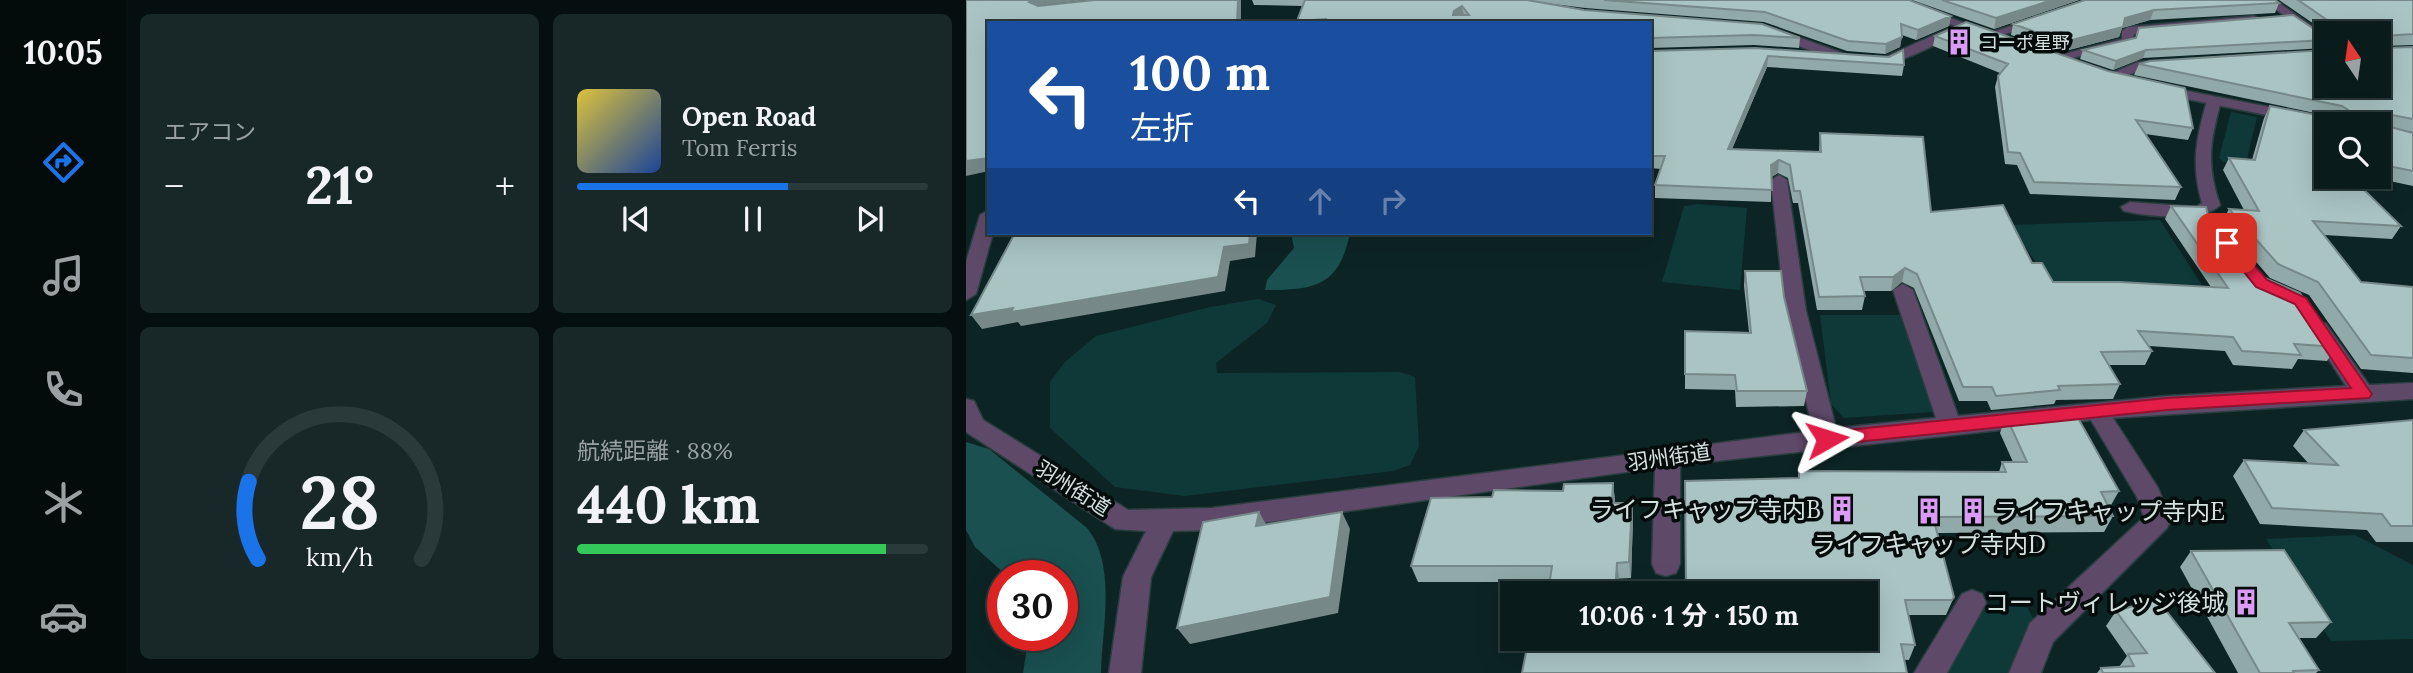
<!DOCTYPE html>
<html lang="ja">
<meta charset="utf-8">
<style>
:root{--surface:#0a1b1b;--page:#182828;--text:#f1f3f6;--muted:#99a1a3;--line:#2a393a;--accent:#1a73e8}
body{margin:0;font-family:Lora,"Noto Sans JP",serif;background:var(--page);color:var(--text);height:100vh;display:flex;flex-direction:column;font-size:26px;white-space:nowrap}
*{box-sizing:border-box;margin:0}
p{font-size:23px;color:var(--muted)}
.icon{flex:none;width:38px;height:38px;fill:none;stroke:currentColor;stroke-width:2;stroke-linecap:round;stroke-linejoin:round}
.map{position:relative;flex:1;overflow:hidden}
.panel{display:flex;flex-direction:column;gap:14px;padding:14px;background:#060f0f;width:840px}
.panel>*{flex:none}
.guide{position:absolute;left:21px;top:21px;width:665px;height:214px;border-radius:0px;box-shadow:0 7px 28px #0002,0 0 0 2px var(--line);background:#1a4fa0;color:#fff;overflow:hidden}
.needle{width:46px;rotate:347deg}
.buttons{position:absolute;left:1348px;top:21px;display:grid;gap:14px}
.buttons a{display:grid;place-items:center;width:77px;height:77px;border-radius:0px;background:var(--surface);box-shadow:0 7px 28px #0002,0 0 0 2px var(--line);font-size:35px}
.speed{position:absolute;left:21px;top:560px;display:flex;gap:14px;font-size:35px;font-weight:700;text-align:center}
.speed>*{display:grid;place-content:center;width:91px;height:91px;border-radius:50%;background:var(--surface);box-shadow:0 7px 28px #0002,0 0 0 2px var(--line);line-height:1}
.speed .limit{border:10px solid #d22;background:#fff;color:#111}
.pin{position:absolute;display:grid;place-items:center;width:60px;height:60px;color:#fff;margin:-30px;border-radius:14px;box-shadow:0 4px 10px #0006}
.me{position:absolute;width:77px;margin:-38px;rotate:84deg;stroke-linejoin:round;filter:drop-shadow(0 0 5px #0008)}
.turn{display:flex;align-items:center;gap:24px;height:147px;padding:0 28px;font-size:32px}
.turn .icon{width:91px;height:91px;stroke-width:2.5}
.turn b{display:block;font-size:49px;line-height:60px}
.lanes{display:flex;align-items:center;height:66px;padding:0 28px;background:#0003;justify-content:center;gap:35px;direction:ltr}
.lanes .off{opacity:.35}
.big{font-size:52px;font-weight:700;line-height:1.1}
.panel .card{flex:1;display:flex;flex-direction:column;justify-content:center;gap:10px;min-width:0;padding:0 24px;border-radius:10px;background:var(--page)}
.panel .dial{align-items:center;gap:0}
.dial svg{height:182px;overflow:visible;fill:none;stroke:var(--line);stroke-width:7;stroke-linecap:round;text-anchor:middle}
.dial text{fill:var(--text);stroke:none}
.song{display:flex;align-items:center;gap:21px}
.cover{width:84px;height:84px;border-radius:10px;background:linear-gradient(135deg,hsl(50 70% 55%),hsl(220 70% 35%))}
.played{height:7px;border-radius:4px;background:linear-gradient(90deg,var(--accent) 60%,var(--line) 60%)}
.keys{display:flex;justify-content:space-around;direction:ltr}
.heat{display:flex;justify-content:space-between;align-items:center;font-size:38px;direction:ltr}
.charge{height:10px;border-radius:5px;background:linear-gradient(90deg,#34c759 88%,var(--line) 0)}
.panel .tiles{flex:1;display:grid;gap:14px;grid-template-columns:repeat(2,1fr)}
.trip{position:absolute;left:534px;top:581px;width:378px;height:70px;border-radius:0px;background:var(--surface);box-shadow:0 7px 28px #0002,0 0 0 2px var(--line);font-weight:700;line-height:70px;text-align:center}
main{display:flex;flex:1;min-height:0}
.tab-bar{display:flex;flex-direction:column;width:126px;justify-content:space-around;align-items:center;background:#040b0b;color:var(--muted)}
.tab-bar .icon{width:49px;height:49px}
.tab-bar .selected{color:var(--accent)}
.tab-bar b{font-size:32px;color:var(--text)}
.map>svg:first-child{display:block}
.green{fill:#0f3938}
.forest{fill:#1a5050}
.lines{fill:none;stroke-linecap:round;stroke-linejoin:round}
.minor-casing{stroke:#293e3e;stroke-width:3}
.tertiary-casing{stroke:#293e3e;stroke-width:3}
.minor{fill:#5f4969;fill-rule:evenodd}
.tertiary{fill:#5f4969;fill-rule:evenodd}
.wall{fill:#91a9a8}
.shaded-wall{fill:#768988}
.building{fill:#a9c4c3;stroke:#768988;stroke-width:2;fill-rule:evenodd}
.route{fill:#e11d48;stroke:#92132f;stroke-width:2}
.labels{text-anchor:middle;dominant-baseline:central;stroke-width:7;stroke-linejoin:round;paint-order:stroke}
.far-poi-label{font-size:18px;fill:#d4e1e1;stroke:#040b0b;text-anchor:start}
.street-label{font-size:21px;fill:#d4e1e1;stroke:#040b0b}
.near-poi-label{font-size:24px;fill:#d4e1e1;stroke:#040b0b;text-anchor:end}
</style>
<main>
<nav class="tab-bar">
<b>10:05</b>
<svg class="icon selected" aria-label="directions" viewBox="0 0 24 24"><path d="M12 3l9 9-9 9-9-9zM9 14v-3h6M13 9l2 2-2 2"/></svg>
<svg class="icon" aria-label="music" viewBox="0 0 24 24"><path d="M9 18V5l10-2v13"/><circle cx="6" cy="18" r="3"/><circle cx="16" cy="16" r="3"/></svg>
<svg class="icon" aria-label="phone" viewBox="0 0 24 24"><path d="M5 4h4l2 5-3 2q2 4 5 5l2-3 5 2v4C11 20 4 13 5 4z"/></svg>
<svg class="icon" aria-label="climate" viewBox="0 0 24 24"><path d="M12 3v18M4 7l16 10M4 17L20 7"/></svg>
<svg class="icon" aria-label="car" viewBox="0 0 24 24"><path d="M5 17H2v-5l4-1 3-4h7l3 4 3 1v5h-3M9 17h6M6 11h13"/><circle cx="7" cy="17" r="2"/><circle cx="17" cy="17" r="2"/></svg>
</nav>
<section class="panel">
<div class="tiles">
<div class="card"><p>エアコン</p>
<div class="heat"><a>−</a><b class="big">21°</b><a>+</a></div>
</div>
<div class="card">
<div class="song"><i class="cover"></i><div><b>Open Road</b><p>Tom Ferris</p></div></div>
<div class="played"></div>
<div class="keys"><svg class="icon" aria-label="previous" viewBox="0 0 24 24"><path d="M18 5L8 12l10 7zM5 5v14"/></svg><svg class="icon" aria-label="pause" viewBox="0 0 24 24"><path d="M8 5v14M16 5v14"/></svg><svg class="icon" aria-label="next" viewBox="0 0 24 24"><path d="M6 5l10 7-10 7zM19 5v14"/></svg></div>
</div>
<div class="card dial"><svg viewBox="0 0 100 80">
<path d="M14 69A42 42 0 1 1 86 69"/>
<path d="M14 69A42 42 0 0 1 10 35" stroke="#1a73e8"/>
<text x="50" y="56" font-size="32" font-weight="700">28</text>
<text x="50" y="72" font-size="11">km/h</text>
</svg></div>
<div class="card"><p>航続距離 · 88%</p><b class="big">440 km</b><div class="charge"></div></div>
</div>
</section>
<div class="map">
<svg width="1447" height="673" viewBox="0 0 1447 673">
<rect width="100%" height="100%" fill="#0d2424"/>
<path class="green" d="M1265,112l26,5 -11,46 -22,-1 -5,-4z
M732,204l49,4 -7,82 -78,-8 22,-76z
M1194,220l45,70 -153,-3 -41,-62z
M292,299l18,6 -9,18 -51,40 1,10 183,-1 15,5 4,69 -9,19 -17,6 -208,25 -70,-9 -65,-59v-46l15,-20 31,-26 114,-29z
M854,315h83l30,97 -89,6 -13,-14z
M1389,535l58,30v74l-82,2 -65,-102z
M1021,604l40,3 7,13 -25,53h-64z"/>
<path class="forest" d="M325,233h59c-11,53 -34,57 -85,57l2,-10 27,-32z
M0,442l23,7 98,79c30,37 15,100 14,145h-78l6,-38h33v-59h-55l-32,-29 -9,-17z"/>
<g class="lines">
<g class="minor-casing">
<path id="minor" d="M1297,0h12l51,36v10z
M1288,16l6,3 -2,2 -124,13 -2,10 -81,19 -6,-4 77,-20v-8l6,-4z
M1074,17l6,3 -2,2 -55,17 -6,-4z
M993,24l6,4 -2,2c-20,10 -76,44 -93,30l6,-4 9,1z
M809,29l73,26 2,3 -10,3 -69,-25v-6z
M1200,60l5,1v6l-26,2 -35,12 -7,-4 35,-15z
M1248,97l7,4c-11,41 -15,63 -1,104 -16,18 -74,11 -96,6l-3,-4 9,-5 66,5 6,-4c-11,-38 -6,-65 5,-102z
M813,175l8,5 19,131 30,117 100,-10 -43,-128 10,-6 10,6 45,126 209,-20 179,-10 -37,-57 10,-7 7,2 43,61 44,-2v16l-300,19 45,70 13,32 -4,8 -114,114 -12,31h-32l21,-50 114,-106 -7,-20 -46,-77 -411,45v99l-4,9 -10,3 -10,-3 -4,-9 3,-96 -443,62 -39,1 -22,46 -10,96h-32l14,-96 23,-46 -31,-2 -149,-97v-33l8,2 9,19 145,90 84,-2 601,-77 -28,-120 -14,-131z
M23,210v23h4l-17,61 -10,6v-38l14,-47z
M1006,590l10,4 4,9 -39,70h-33l48,-79z"/>
</g>
<g class="tertiary-casing">
<path id="tertiary" d="M923,0h15l86,33 -10,3z
M1196,86l173,34 7,4 -16,3 -169,-34v-6z"/>
</g>
<use href="#minor" class="minor"/>
<use href="#tertiary" class="tertiary"/>
</g>
<path class="wall" d="M286,0h657l42,16 -2,10 -33,14 -14,-5 -2,12 -15,7 -38,-3 -83,-29 -179,-14 -40,-5 39,7 216,28 -1,10 -45,-3 -104,3v-25h-352l-1,-2 6,-15 -49,-1z
M946,0h167l-85,29z
M1117,0h192l4,3 -4,10 -125,7 -28,8 -3,9 -58,15 -50,-17 2,-11 71,-24z
M1313,0h134v45l-30,1 -1,2 31,-1v85l-12,-2 12,3v53l-42,-9h7v-53h-52v53l75,49 -9,13 -68,-4 37,47 52,5v86l-52,-4 -52,-74 -39,-17 -48,-56 7,-13 15,1 -21,-40 6,-12 23,2 12,-42 6,-12 62,12 2,-1 -200,-42 5,-11 187,22 52,-53h-51z
M969,36l258,92 -5,12 -43,-6 36,53 -6,13 -145,-6 -13,-29 -12,-1 -10,-77 3,-11 2,-3 -67,-27z
M1360,37l-1,11 -182,10 -30,12 -33,-11 3,-9z
M789,48l149,17 -2,11 -135,-9 -35,82 87,3 1,-19 111,79 101,51 21,19 158,5 -46,-68 6,-13 37,9 52,61 76,71 -9,14 -29,-2 -6,10 -59,-4 -8,-14 -76,-5 3,5 -7,14h-36l11,19 -7,15 -57,1 -2,4 -63,6 -4,-9h-28l-45,-113 -12,-6 -11,9h-28l2,5 -3,14h-45l-19,-107h-5l-5,-25 -10,-5 -7,4v25l-116,-4v-13l6,-16 -11,-1v-117z
M779,271l39,26 23,94 -3,15 -68,1 -1,-17 -50,-1v-58l64,1 -5,-46z
M1040,416l113,75 -9,16h-1l4,9 -9,16 -167,1 17,64 -8,18h-38l7,30 -6,15 -368,-18 73,-3h66l118,-161 1,-7 200,1 3,-10h11l-13,-29z
M1447,420v122h-37l-9,-12 -107,-6 -27,-48 11,-16 65,4 -16,-18 11,-16z
M647,483l2,20h17l1,16 -2,59 -81,4h-132l-7,-16 81,-69 71,-6z
M1225,551l140,71 -15,16h-17l20,32 -3,3h-78l-58,-106z
M1150,611l99,62h-118l4,-5 18,-1 8,-11 -21,-30z"/>
<path class="shaded-wall" d="M66,0h55l-44,5 -8,7 -6,-10z
M272,0h3v23h-4z
M1086,0h27l-85,29 2,-11z
M496,6l2,10 -11,-1 1,-4z
M1188,10l-4,10 -28,8 -3,9 -58,15 3,-10 61,-24z
M985,16l-2,10 -33,14 2,-10z
M360,19l2,4h-30l-1,-2z
M936,37l-2,10 -15,7 1,-10z
M1180,50l-3,8 -30,12 3,-9z
M802,56l-1,11 -40,94 1,-12z
M23,158v13l-23,5v-15z
M813,160l-1,13 -8,5 1,-13z
M284,233h7l-2,24 -25,4 -5,30 -204,35 -3,-4 -36,7 -11,-14 253,-68z
M939,268l-3,14 -11,9 2,-14z
M647,483l2,16 -1,20 -2,-16z
M666,503l1,16 -2,59 -2,-16z
M293,512l9,16 -12,-2z
M376,512l8,17 -12,84 -148,31 -13,-16z
M651,563l2,15 -1,15h-3z"/>
<path class="building" d="M0,0h66l-3,2 9,4 57,-6h143l-1,23h-248v135l-23,3z
M339,0h222l57,10 178,14 38,14 -46,-3 -104,3v-15h-325l1,-4 -29,2zM496,6l7,9h-16l1,-4z
M638,0h305l42,16 -33,14 -17,-6 1,13 -16,7 -38,-3 -83,-29z
M976,0h110l-56,18z
M1119,0h190l4,3 -125,7 -29,8 -2,9 -59,15 -51,-18z
M1332,0h115v34l-29,2 -2,12 31,-1v72l-27,-5 -3,11 30,8v38l-35,-7v-40h-52v53h25l50,49 -88,-5 48,61 52,5v71l-42,-3 -53,-73 -40,-18 -49,-55 30,2 -30,-53 26,2 15,-54 62,12 19,-6 -9,-6 -203,-42 11,-3 176,-11v36h52v-53h-45v-9z
M1327,15l33,22v3l-180,10 -30,11 -33,-11 53,-12 3,-10z
M1000,22l142,49 77,17 8,40 -57,-8 45,67 -147,-5 -14,-29 -12,-1 -10,-76 10,-12 -73,-28z
M789,48l134,9 14,-7 1,15 -136,-9 -40,93 93,3 -1,-19 103,4 8,75 72,-7 29,58h10l11,19h66l109,6 -57,-82 35,1 2,8 52,61 40,17 36,54 -42,-3 7,11 -59,-4 -9,-14 -95,-6 14,20 -51,1 19,32 -62,2 2,4 -64,6 -4,-9h-29l-46,-113 -12,-6 -12,9h-33l5,19 -46,1 -19,-106h-6l-4,-26 -11,-5 -8,5 1,25 -117,-5 10,-29h-15v-105z
M49,233h235l-1,11 -25,3 -6,30 -207,35 2,-4 -42,7z
M779,271h36l3,26 23,94h-70l-2,-16 -50,-1v-43l66,2z
M1107,409l46,82 -18,1 12,24 -180,1 21,80 -2,3h-47l10,45 -14,-1 6,29h-385l6,-31h13l1,-3h324v-46h-180l-1,-112 114,-3v-7l207,1 -4,-10h25l-21,-46z
M1447,420v106h-22l-9,-12 -110,-6 -28,-48 94,5 -34,-35z
M647,483l-1,20h20l-3,59 -12,1 -2,30h-67l4,-27h-141l20,-68 61,-1 2,-7 69,1 1,-7z
M293,512l-3,14 86,-14 -12,85 -153,31 26,-106z
M1318,550l47,72 -42,1 30,47 -26,1 1,2h-34l-69,-122z
M1191,599l58,74h-112l-2,-5 33,-2 -6,-12 19,-1 -31,-42z"/>
<path class="route" d="M1257,240h9l35,40 39,18 63,92 3,4 -3,4 -202,12 -340,35 -9,-6 9,-7 340,-34 184,-10 -56,-84 -39,-17 -33,-41z"/>
<defs>
<g id="building-bare" transform="scale(2.1)"><path d="M-4-6H4V6H1V3H-1V6H-4ZM-2.5-4.3h1.7v1.8h-1.7ZM.8-4.3h1.7v1.8H.8ZM-2.5-1h1.7V.8h-1.7ZM.8-1h1.7V.8H.8Z" fill="#da9af6" stroke="#040b0b" stroke-width="2.5" paint-order="stroke"/></g>
</defs>
<g fill-rule="evenodd">
<use href="#building-bare" x="993" y="42"/>
<use href="#building-bare" x="876" y="509"/>
<use href="#building-bare" x="963" y="511"/>
<use href="#building-bare" x="1007" y="511"/>
<use href="#building-bare" x="1280" y="602"/>
</g>
<g class="labels">
<g class="far-poi-label">
<text x="1014" y="42">コーポ星野</text>
</g>
<g class="street-label">
<text transform="translate(703 457) rotate(-8)">羽州街道</text>
<text transform="translate(107 488) rotate(32)">羽州街道</text>
</g>
<g class="near-poi-label">
<text x="855" y="509">ライフキャップ寺内B</text>
<text x="1028" y="511" text-anchor="start">ライフキャップ寺内E</text>
<text x="963" y="544" text-anchor="middle">ライフキャップ寺内D</text>
<text x="1259" y="602">コートヴィレッジ後城</text>
</g>
</g>
</svg>
<div class="buttons">
<a><svg class="needle" viewBox="-14 -14 28 28"><path d="M0-13l5 13h-10z" fill="#e53935"/><path d="M0 13l5-13h-10z" fill="#99a1a3"/></svg></a>
<a><svg class="icon" aria-label="search" viewBox="0 0 24 24"><circle cx="10" cy="10" r="6"/><path d="M15 15l6 6"/></svg></a>
</div>
<div class="speed"><div class="limit">30</div></div>
<div class="pin" style="left:1261px;top:243px;background:#d93025"><svg class="icon" aria-label="arrive" viewBox="0 0 24 24"><path d="M6 21V4h12l-3 4 3 4H6"/></svg></div>
<svg class="me" style="left:861px;top:439px" viewBox="-20 -20 40 40"><path d="M0-17L14 15 0 8-14 15z" fill="#e11d48" stroke="#fff" stroke-width="4"/></svg>
<div class="trip">10:06 · 1 分 · 150 m</div>
<div class="guide">
<div class="turn"><svg class="icon" aria-label="left" viewBox="0 0 24 24"><path d="M17 20v-9H6M10 6l-5 5 5 5"/></svg><div><b>100 m</b>左折</div></div>
<div class="lanes"><svg class="icon" aria-label="left" viewBox="0 0 24 24"><path d="M17 20v-9H6M10 6l-5 5 5 5"/></svg><svg class="icon off" aria-label="ahead" viewBox="0 0 24 24"><path d="M12 20V5M6 11l6-6 6 6"/></svg><svg class="icon off" aria-label="right" viewBox="0 0 24 24"><path d="M7 20v-9h11M14 6l5 5-5 5"/></svg></div>
</div>
</div>
</main>
